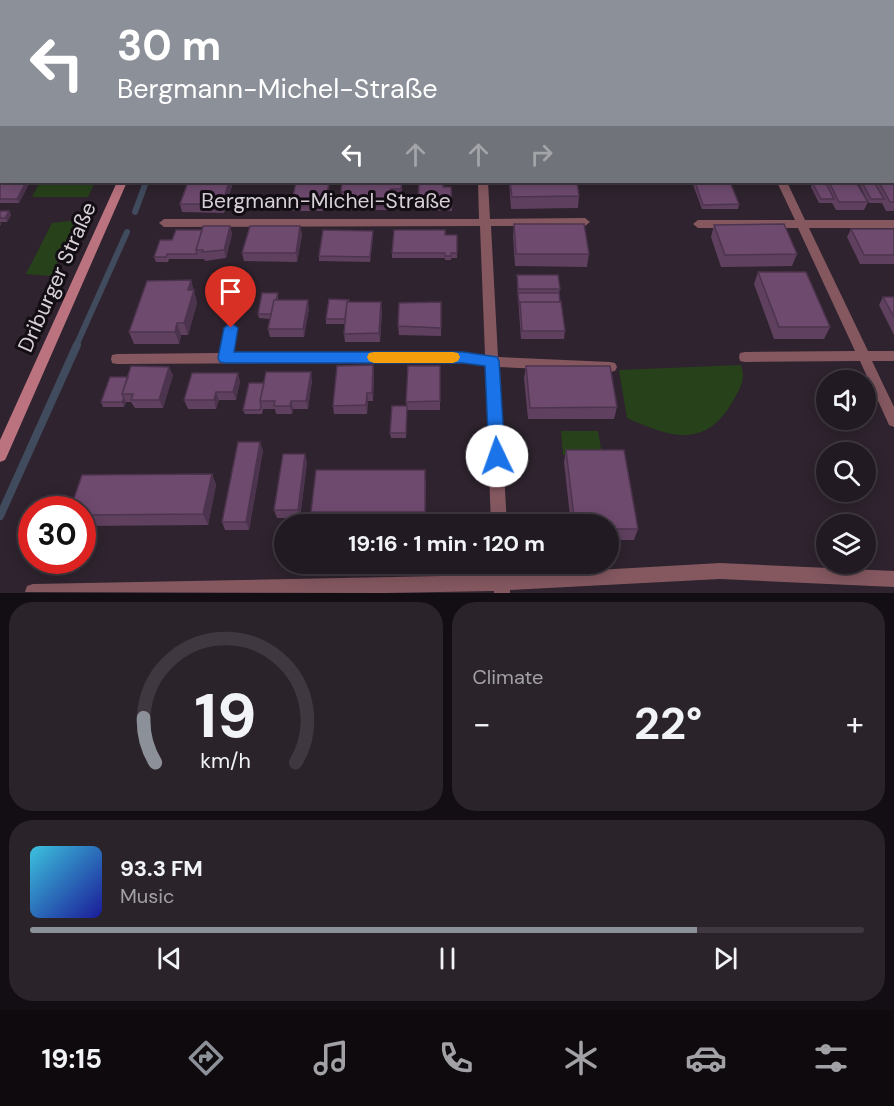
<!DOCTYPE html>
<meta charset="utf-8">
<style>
:root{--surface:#221a22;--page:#2a232a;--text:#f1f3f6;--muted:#a2a1a5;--line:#3f3840;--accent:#8c9099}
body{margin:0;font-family:"DM Sans",sans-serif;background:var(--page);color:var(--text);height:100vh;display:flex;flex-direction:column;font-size:22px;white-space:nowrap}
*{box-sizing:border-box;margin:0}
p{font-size:20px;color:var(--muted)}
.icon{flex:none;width:33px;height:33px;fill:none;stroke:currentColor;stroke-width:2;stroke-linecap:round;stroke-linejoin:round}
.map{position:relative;height:593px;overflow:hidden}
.details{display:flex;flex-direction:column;gap:9px;padding:9px;background:#130e13;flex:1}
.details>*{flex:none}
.guide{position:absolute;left:0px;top:0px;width:894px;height:183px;box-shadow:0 3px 15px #0003,0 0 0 2px var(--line);background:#8c9099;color:#fff;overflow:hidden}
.buttons{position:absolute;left:816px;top:370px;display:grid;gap:12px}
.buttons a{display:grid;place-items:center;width:60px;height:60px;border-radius:50%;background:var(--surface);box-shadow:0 3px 15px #0003,0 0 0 2px var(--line);font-size:30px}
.speed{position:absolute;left:18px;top:496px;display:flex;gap:12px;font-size:30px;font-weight:700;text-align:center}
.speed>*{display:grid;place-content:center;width:78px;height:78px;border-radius:50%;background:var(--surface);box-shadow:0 3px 15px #0003,0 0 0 2px var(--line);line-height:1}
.speed .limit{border:9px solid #d22;background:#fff;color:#111}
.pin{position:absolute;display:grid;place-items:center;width:51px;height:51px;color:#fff;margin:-62px -26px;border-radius:50% 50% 50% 0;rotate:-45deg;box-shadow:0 0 6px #0007}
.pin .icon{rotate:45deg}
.me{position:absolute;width:66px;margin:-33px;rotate:357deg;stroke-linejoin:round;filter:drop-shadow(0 0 4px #0008)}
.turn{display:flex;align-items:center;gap:21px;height:126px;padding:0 18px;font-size:27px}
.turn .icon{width:78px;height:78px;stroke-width:2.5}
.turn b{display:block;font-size:42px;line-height:51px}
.lanes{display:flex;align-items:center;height:57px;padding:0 18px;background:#0003;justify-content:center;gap:30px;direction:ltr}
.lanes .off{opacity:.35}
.big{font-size:45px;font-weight:700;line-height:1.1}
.details .tile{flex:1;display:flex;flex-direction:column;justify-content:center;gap:9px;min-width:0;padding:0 21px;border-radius:24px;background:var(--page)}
.details .dial{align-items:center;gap:0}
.dial svg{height:156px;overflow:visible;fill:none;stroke:var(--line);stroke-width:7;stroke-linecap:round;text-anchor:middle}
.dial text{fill:var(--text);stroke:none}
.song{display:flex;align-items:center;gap:18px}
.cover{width:72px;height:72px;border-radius:9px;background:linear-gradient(135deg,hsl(190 70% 55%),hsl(240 70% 35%))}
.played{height:6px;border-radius:3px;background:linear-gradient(90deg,var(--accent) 80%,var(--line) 80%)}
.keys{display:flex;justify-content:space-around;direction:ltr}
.heat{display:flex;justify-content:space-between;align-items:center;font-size:33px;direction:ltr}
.details .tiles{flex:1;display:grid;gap:9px;grid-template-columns:1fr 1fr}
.tile:last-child{grid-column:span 2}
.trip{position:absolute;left:274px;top:514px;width:345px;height:60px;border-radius:30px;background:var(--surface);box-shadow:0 3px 15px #0003,0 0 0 2px var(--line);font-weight:700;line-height:60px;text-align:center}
.tab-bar{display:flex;height:96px;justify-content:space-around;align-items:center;background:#0e0a0e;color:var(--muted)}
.tab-bar .icon{width:42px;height:42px}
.tab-bar .on{color:var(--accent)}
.tab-bar b{font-size:27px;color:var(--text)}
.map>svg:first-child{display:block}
.green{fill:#27411a}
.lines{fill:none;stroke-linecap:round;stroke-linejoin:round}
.stream-far1{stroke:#414b5e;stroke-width:6}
.stream{stroke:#414b5e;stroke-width:8}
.minor{fill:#855860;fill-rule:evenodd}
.secondary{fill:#ba737f;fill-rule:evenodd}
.wall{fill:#5f405f}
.shaded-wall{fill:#4d344e}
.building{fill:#6e4a6f;stroke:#4d344e;stroke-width:1.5}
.route{fill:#1a73e8;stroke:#114b97;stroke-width:1.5}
.slow{fill:#f59e0b}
.labels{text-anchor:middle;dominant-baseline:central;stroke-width:6;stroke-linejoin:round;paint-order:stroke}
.street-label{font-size:21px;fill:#d8d1d8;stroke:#130e13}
</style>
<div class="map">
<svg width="894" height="593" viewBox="0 0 894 593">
<rect width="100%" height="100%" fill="#2e232e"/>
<path class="green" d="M395,0h195l-346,2z
M40,182h55l-7,15h-56z
M77,220l-26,56 -25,-2 26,-51z
M741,365c5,14 -1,24 -8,36 -28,49 -63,36 -106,17l-8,-48z
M561,431h37l4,24h-39z"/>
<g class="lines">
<path class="stream-far1" d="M135,212l11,-30
M76,346l51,-114"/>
<path class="stream" d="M0,516l77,-171"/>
<path class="minor" d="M892,110h2v6h-2z
M0,120h2v6h-2z
M478,182h10l2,37 95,-1 5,4 -5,4h-94l7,131 112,5 5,1 2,4 -2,4 -5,1 -112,-5 9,158h-16l-6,-160 -22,-3 -346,2 -5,-1 -1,-4 1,-4 5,-1 103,-1 5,-25 2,-3h8l2,3 -5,25 231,-1 22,3 -5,-129 -316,1 -5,-4 5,-4h315z
M777,182h10l18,38h89v8h-85l59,123h26v10h-22l22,46v20l-5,-2 -29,-64 -115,1 -5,-1 -1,-4 1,-4 5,-1 110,-1 -57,-123h-100l-5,-4 5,-4h97z
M720,563l174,8v16l-174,-8 -210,11v3h-16v-2l-109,2 -360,-1 2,-6 6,-2 460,-9v-11h16v11z"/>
<path class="secondary" d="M200,0h8l-9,2z
M117,182h10l-120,274 -2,4 -5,2v-22z"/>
</g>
<path class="wall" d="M892,33h2v26h-2z
M892,120l2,2v23h-2z
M0,177l30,5 -11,21h-19z
M894,180v31h-8l-4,-8h-13l-9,-17 2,-4 13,2 2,-2h15z
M233,182l-9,31 -42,-1 -2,-8z
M296,182h33l-4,29h-34v-5z
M342,182h10v1l50,-1v11l-11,1 -1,16h-41l1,-14h-8l-1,-4z
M509,182h68l2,14 -1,12 -67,1z
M692,182h38l9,22 -1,5h-36z
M812,182l14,1v-1h30l12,20 -4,8h-28l-4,-7h-13l-8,-16z
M419,183l24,4 9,20v4l-34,-1z
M0,211h9l2,4 -4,7h-7l1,2 -1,2z
M514,224l75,30 -2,13 -72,-1 -2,-30z
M714,225l83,29 -5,12 -71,1 -10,-30z
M230,226l2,8 -6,24 -21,3 -1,-2h-35l-1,3h-12l-2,-5 18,-17 30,-10z
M300,226l2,9 -5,27 -53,-1 -2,-8z
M851,229h43v35h-34l-13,-27z
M373,235l-3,27 -51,-1v-5z
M445,235h12v23h-6v2h-6v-2h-53v-5z
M758,272l72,55 -6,12h-50l-20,-55z
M517,275l43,14 -1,4 6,38 -1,8h-43l-4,-55z
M191,280l6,23 -9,32h-7l-2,9h-45l-5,-12z
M278,293v7l31,8 -5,29h-34l-2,-8 2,-10 -11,-1 -1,-4z
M883,297h11v38l-15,-30z
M349,300v2l33,9 -2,31h-35l-1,-8 1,-10h-19v-5z
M441,302v34l-42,-1 -1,-9z
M373,365l1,9 -1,27h-5l-1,13h-33l-1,-8z
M440,366v44h-33l-1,28h-15l-1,-5 17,-27 -1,-4z
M526,366l91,41 -3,12h-86l-4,-41z
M173,375l-10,33h-28l-4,-6h-5l-2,5h-21l-2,-5 27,-25z
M312,380l-4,29h-15l-1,5h-16l-1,-5h-12l-1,5h-17l-2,-4 21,-27z
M240,381l-4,19h-17l-3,9h-28l-4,-9z
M263,450l-14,80h-24l-3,-8z
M566,450l72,79 -4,11h-25v-15h-38l-7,-63z
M307,462l-7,56h-23l-3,-8z
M212,474l4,11 -8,40 -126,1v-16z
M426,481l-1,42h-112l-2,-11z"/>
<path class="shaded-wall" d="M0,137l2,2v11l-2,2z
M26,182h4l-11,21 -2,-4z
M229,182h4l-9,31 -2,-9z
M329,182l1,1 -5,28v-5z
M9,211l2,4 -4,7 -2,-4z
M230,226l2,8 -6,24 -2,-8z
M300,226l2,9 -5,27 -1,-9z
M373,231v4l-3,27v-5z
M191,280l6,23 -9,32 -4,-12 4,-33z
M308,300l1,8 -5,29 -1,-8z
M381,302l1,9 -2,31 -1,-9z
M177,323l4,12 -2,9 -4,-12z
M373,365l1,9 -1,27 -1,-8z
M169,367l4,8 -10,33 -4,-8z
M311,372l1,8 -4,29 -2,-8z
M238,373l2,8 -4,19 -3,-8z
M216,392l3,8 -3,9 -2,-9z
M367,393l1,8 -1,13 -1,-9z
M124,398l2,4 -2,5 -2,-5z
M291,401l2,8 -1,5 -2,-8z
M260,442l3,8 -14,80 -3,-8z
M305,454l2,8 -7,56 -2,-8z
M212,474l4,11 -8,40 -5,-11z"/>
<path class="building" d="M272,0l-1,2h-22v-1z
M297,0h26v2h-26z
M654,0h33l1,2h-34z
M725,0h20l1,2h-20z
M892,33h2v14h-2z
M892,120l2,2v15h-2z
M0,177h2v5h24l-9,17h-17z
M892,180h2v22h-4l-11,-20h13z
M188,182h41l-7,22h-42z
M296,182h33l-4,24h-34z
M342,182h9v1h19v-1h32l-1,7h-10l-1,17h-42l2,-14h-9z
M510,182h67l2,14 -67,1z
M695,182h35l9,22 -36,1z
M812,182h13l9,17h-13z
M829,182h27l12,20h-29z
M862,182h12l10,17h-13z
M419,183h24v4h8l1,20 -34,-2z
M0,211h9l-4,7h-5z
M514,224h70l5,30h-73z
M784,224l13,30 -72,1 -11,-30z
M203,226h27l-6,24 -22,2 1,-2h-7z
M250,226h50l-4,27h-54z
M851,229h43v26h-30z
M176,230h26l-6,20 1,4h-30l-1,3h-12l6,-17h12z
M323,230l50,1 -3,26 -51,-1z
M394,230h51v5h12v18h-6v3h-6v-3h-53z
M758,272h48l24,55h-51z
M517,275h41l2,14h-42z
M191,280l-3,10h6l-10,33h-7l-2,9h-46l18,-51z
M262,293h16l-2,7h-2l-3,14h-13z
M518,293h41l1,9h-40l-1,4z
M883,297h11v20z
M329,299l20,1 -1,2h-1l-2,17h-19z
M274,300h34l-5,29h-35z
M347,302h34l-2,31 -35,1z
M441,302v26l-43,-2 1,-23z
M520,302h41l4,29h-43z
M373,365l-1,28h-5l-1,12 -33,1 4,-40z
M131,366l38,1 -10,33h-28l2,-6h-11z
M408,366h32v35l-34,1z
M526,366h84l7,41 -87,1z
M266,372h45l-5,29h-15l-1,5h-16l1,-5h-15z
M192,373h46l-5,19h-17l-2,8h-30z
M110,377h18l-6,17 2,4 -2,4h-21z
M249,383h15l-4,18 1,4 -1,5h-17z
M392,406h15l-1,27h-16z
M238,442h22l-14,80h-24z
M566,450h58l14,79h-29v-4h-34z
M283,454h22l-7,56h-24z
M316,470h109v42h-114z
M212,474l-9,40 -121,1v-5h-12l12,-35z"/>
<path class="route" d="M231,323l7,5 -4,24h229l34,5 2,4 6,95 -3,5 -5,2 -6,-2 -2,-5 -4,-90 -22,-3h-238l-5,-1 -2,-4 6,-30z"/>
<path class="slow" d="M374,352h79l5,1 2,4 -2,4 -5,2h-79l-5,-2 -2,-4 2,-4z"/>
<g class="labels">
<g class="street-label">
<text x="326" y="201">Bergmann-Michel-Straße</text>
<text transform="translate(57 277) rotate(-66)">Driburger Straße</text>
</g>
</g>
</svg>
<div class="buttons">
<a><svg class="icon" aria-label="sound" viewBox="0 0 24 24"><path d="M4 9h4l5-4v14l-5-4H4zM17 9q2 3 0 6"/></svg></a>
<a><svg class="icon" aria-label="search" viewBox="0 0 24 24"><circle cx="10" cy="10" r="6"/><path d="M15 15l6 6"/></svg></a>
<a><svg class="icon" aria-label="layers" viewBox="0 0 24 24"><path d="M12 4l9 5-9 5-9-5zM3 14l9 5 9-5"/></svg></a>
</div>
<div class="speed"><div class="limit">30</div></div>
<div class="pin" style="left:231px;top:328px;background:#d93025"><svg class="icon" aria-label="arrive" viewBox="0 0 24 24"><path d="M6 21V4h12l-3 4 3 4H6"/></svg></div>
<svg class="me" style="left:497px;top:456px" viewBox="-20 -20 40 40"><circle r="19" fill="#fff"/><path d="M0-13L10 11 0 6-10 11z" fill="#1a73e8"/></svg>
<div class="trip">19:16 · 1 min · 120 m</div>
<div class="guide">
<div class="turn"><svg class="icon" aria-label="left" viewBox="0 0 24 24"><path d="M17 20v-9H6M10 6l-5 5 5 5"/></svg><div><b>30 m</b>Bergmann-Michel-Straße</div></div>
<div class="lanes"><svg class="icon" aria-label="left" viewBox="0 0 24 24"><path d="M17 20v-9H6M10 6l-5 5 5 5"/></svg><svg class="icon off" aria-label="ahead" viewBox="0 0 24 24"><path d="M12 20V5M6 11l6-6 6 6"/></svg><svg class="icon off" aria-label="ahead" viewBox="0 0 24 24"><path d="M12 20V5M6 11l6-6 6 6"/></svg><svg class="icon off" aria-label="right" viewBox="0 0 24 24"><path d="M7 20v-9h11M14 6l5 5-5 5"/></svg></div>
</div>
</div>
<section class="details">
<div class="tiles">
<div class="tile dial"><svg viewBox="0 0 100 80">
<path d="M14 69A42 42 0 1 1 86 69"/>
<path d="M14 69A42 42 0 0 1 8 46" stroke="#8c9099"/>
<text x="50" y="56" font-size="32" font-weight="700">19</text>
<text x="50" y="72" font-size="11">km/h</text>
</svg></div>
<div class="tile"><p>Climate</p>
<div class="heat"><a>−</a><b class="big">22°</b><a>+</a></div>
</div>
<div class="tile">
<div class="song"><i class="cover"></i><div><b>93.3 FM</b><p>Music</p></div></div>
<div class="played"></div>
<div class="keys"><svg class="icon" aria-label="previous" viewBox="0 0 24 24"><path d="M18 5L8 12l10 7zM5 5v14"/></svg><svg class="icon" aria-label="pause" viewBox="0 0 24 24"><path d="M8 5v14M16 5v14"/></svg><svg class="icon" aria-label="next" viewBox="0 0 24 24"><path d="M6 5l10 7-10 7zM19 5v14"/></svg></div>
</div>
</div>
</section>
<nav class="tab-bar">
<b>19:15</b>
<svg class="icon on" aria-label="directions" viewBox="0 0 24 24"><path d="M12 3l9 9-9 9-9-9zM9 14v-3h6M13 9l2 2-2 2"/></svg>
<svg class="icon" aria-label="music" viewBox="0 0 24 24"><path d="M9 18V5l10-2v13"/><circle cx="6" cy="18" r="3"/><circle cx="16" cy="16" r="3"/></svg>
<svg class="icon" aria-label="phone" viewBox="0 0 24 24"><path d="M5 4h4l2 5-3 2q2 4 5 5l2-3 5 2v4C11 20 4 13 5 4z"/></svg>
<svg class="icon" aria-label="climate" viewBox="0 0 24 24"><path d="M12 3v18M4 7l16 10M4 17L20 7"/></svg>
<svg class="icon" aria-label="car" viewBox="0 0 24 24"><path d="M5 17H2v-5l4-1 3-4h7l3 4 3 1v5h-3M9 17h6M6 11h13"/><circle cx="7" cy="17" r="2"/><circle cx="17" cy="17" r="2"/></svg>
<svg class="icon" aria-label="filters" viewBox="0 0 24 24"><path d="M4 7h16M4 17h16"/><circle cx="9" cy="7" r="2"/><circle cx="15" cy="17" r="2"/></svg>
</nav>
